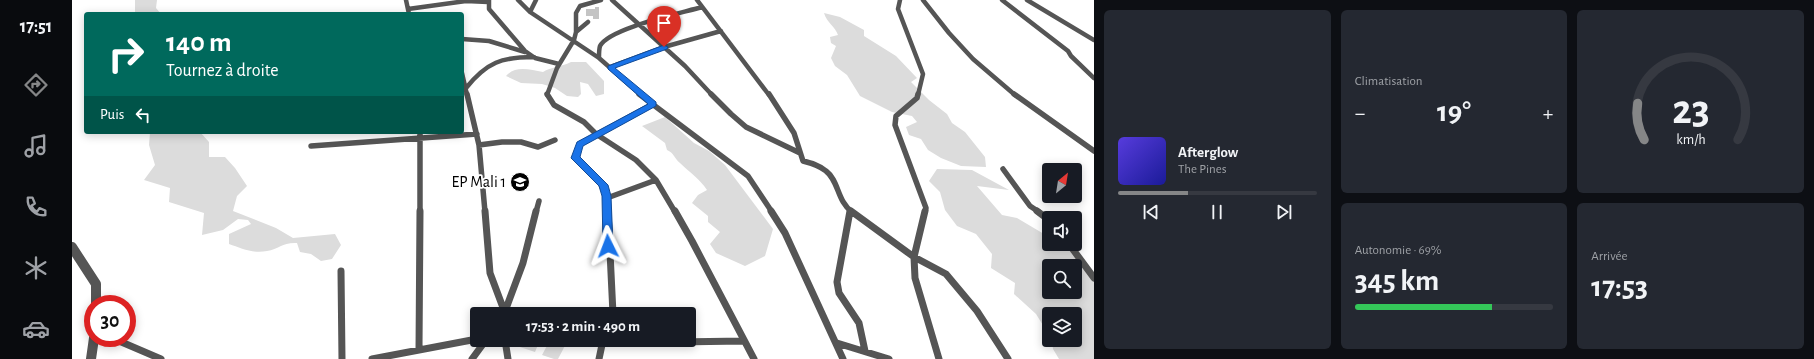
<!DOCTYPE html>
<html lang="fr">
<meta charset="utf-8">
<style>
:root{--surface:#171b24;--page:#242831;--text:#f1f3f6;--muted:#9ea1a6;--line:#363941;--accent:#858687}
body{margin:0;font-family:"Alegreya Sans",sans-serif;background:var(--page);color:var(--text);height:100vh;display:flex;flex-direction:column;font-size:15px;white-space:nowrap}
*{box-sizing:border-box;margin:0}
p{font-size:13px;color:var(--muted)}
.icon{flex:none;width:22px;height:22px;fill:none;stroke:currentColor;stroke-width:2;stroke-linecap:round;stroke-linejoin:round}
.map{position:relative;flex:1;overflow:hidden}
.panel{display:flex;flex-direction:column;gap:10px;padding:10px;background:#0d0f14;width:720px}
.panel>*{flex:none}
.hud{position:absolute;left:12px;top:12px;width:380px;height:122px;border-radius:4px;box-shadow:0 2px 10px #0003;background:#00695c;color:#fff;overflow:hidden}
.needle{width:26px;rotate:30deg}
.fabs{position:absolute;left:970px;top:163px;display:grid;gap:8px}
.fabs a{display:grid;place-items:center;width:40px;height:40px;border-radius:4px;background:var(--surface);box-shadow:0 2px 10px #0003;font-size:20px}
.speed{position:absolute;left:12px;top:295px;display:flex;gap:8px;font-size:20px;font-weight:700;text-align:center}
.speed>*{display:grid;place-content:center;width:52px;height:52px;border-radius:50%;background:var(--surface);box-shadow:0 2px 10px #0003;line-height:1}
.speed .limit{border:6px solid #d22;background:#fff;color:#111}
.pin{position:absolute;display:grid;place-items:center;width:34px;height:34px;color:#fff;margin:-41px -17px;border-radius:50% 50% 50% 0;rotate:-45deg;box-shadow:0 0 4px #0007}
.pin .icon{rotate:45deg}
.me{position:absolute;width:44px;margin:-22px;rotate:357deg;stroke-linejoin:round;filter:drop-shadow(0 0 3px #0008)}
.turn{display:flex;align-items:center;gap:14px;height:84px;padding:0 16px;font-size:18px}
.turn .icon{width:52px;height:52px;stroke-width:2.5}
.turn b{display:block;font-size:28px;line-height:34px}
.then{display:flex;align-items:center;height:38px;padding:0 16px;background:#0003;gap:8px;font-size:15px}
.big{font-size:30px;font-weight:700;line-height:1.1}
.panel .widget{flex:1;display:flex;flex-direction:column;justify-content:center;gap:6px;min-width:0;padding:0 14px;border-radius:6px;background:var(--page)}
.panel .dial{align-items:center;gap:0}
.dial svg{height:104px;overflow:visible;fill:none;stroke:var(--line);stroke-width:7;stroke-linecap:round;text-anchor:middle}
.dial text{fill:var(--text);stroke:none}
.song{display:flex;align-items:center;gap:12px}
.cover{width:48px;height:48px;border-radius:6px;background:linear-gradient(135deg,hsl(250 70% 55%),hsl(240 70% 35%))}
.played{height:4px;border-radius:2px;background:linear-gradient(90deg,var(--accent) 35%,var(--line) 35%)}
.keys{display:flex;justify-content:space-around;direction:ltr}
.heat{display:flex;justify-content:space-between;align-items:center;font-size:22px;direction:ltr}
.charge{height:6px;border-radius:3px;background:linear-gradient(90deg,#34c759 69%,var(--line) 0)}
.panel .tiles{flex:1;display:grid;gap:10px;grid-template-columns:repeat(3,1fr)}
.widget:first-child{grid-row:span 2}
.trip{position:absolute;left:398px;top:307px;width:226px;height:40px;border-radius:4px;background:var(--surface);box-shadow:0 2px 10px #0003;font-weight:700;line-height:40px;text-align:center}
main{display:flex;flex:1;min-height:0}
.dock{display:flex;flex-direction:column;width:72px;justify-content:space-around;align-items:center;background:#090b0e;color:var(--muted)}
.dock .icon{width:28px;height:28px}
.dock .on{color:var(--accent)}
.dock b{font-size:18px;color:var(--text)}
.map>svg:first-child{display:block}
.green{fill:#dcdcdc;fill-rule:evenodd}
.building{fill:#c4c4c4}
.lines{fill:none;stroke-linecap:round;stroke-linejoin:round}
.minor-far2{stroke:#555;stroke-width:4.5}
.minor-far1{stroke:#555;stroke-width:5.5}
.minor{stroke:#555;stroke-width:7}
.tertiary{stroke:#555;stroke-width:10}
.route{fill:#1a73e8;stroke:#114b97}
.labels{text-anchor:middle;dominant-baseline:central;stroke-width:3.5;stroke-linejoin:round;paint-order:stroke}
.poi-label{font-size:16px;fill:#000;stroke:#fff;text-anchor:end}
</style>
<main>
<nav class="dock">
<b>17:51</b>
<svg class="icon on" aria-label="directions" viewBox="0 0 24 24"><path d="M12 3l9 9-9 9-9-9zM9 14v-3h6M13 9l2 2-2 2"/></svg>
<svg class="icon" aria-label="music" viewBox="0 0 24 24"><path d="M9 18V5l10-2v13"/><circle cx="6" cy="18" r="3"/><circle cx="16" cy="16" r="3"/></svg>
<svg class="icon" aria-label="phone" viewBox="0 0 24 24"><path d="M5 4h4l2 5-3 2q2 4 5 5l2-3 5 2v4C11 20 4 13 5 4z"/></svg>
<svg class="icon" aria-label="climate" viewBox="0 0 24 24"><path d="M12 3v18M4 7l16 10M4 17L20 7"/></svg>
<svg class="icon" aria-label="car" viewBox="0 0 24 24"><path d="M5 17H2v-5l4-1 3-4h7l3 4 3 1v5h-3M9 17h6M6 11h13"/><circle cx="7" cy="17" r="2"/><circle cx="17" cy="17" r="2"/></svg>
</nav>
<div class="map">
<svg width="1022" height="359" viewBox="0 0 1022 359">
<rect width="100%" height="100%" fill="#fff"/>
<path class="green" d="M63,0h22l-1,8 5,6h-28l2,-2z
M752,13l16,4 24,13v6l32,20 21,22 -6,4 18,18 18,14 5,9 13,9 20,25 1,10 -25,-1 -20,-8 -13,-8 -7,-11 -12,-4 -3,-8 11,-5 -5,-6 -20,-4 -32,-16 -13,-21 -12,-9 -4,-8 5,-12 -5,-3 -1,-6 8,-2c-3,-9 -11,-12 -14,-22z
M499,62h15l18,19v13l-8,2 -8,-12 -8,-2 1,12 -3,3 -11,-1 -12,-8 -13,-4 -21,-1 -15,-7c10,-11 24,-6 37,-4 8,-5 18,-5 28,-10z
M593,117l29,26 15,8 16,14 48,64 -8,27 -20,10 -29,-13 -6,-9 10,-12 -12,-10v-6l-16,-13 6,-8 9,-5c-7,-11 -18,-18 -27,-27 -6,-5 -6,-10 -13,-13l-2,-7 -23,-17z
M78,132h50l9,10v15h16l10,11 12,18 -10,10 -4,15 43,17 17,10 42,-4 6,11 -9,14 -11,2 -10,-7 -11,-2 -3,-9c-14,-1 -18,6 -30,8 -14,3 -26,-3 -38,-7v-10l22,-10 -3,-4 -10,-1 -15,11 -21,5 2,-22 -35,-11 1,-14 -26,-8 11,-15 -6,-20z
M865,169l35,1 37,20 -32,-4 25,29 15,3 32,19v7h13l10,6 22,28v81h-35l-6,-10 -1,-9h23v-26h-26v21l-13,-21 -22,-20 1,-11 -24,-15 1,-14 -16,-20 -19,-8 -12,-16 -5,-18 -11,-11zM977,266h26v26h-26z
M451,340h17l-5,12 -15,-5z
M478,340h18l-10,19h-4l-12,-4z"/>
<path class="building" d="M523,7h4v12h-6v-3h-7v-7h9z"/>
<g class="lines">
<path class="minor-far2" d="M334,0l3,14
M417,0v9l36,42 10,7 24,6
M446,0l12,12
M464,0l-6,12 69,46 42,37
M540,0l73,66 27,29
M625,0l72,95
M828,0l-2,9 25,65 -5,21
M851,0l26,33 24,26 42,36
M930,0l66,51 3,5 23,22
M955,0l67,40
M336,9l58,-8 22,1
M504,32v-19l4,-7 21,-6
M390,39l27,2 36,11
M527,58c0,-4 0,-9 1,-12 9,-18 82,-33 102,-39
M538,67l54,-20 57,-16
M390,73l5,22
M392,87l2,1c21,-26 36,-31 68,-31
M475,95l10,-27 17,-28 2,-8 12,-10"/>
<path class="minor-far1" d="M395,94l12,51 6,67
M475,94l7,11 30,17 12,12 40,26 20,20 19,32
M567,94l109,82 24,36
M639,94l20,20 15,13 54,26
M697,94l25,39 9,28c8,2 16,4 23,10 13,10 11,30 26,41
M846,94l-1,4 -21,18 -1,9 31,83 -1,4
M942,94l80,57
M407,145l23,-3h19l17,5 17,-7
M239,146l166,-12
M931,169l27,37 9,6
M535,198l49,-18
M348,212v-80
M464,212l3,-11
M536,212c-2,-31 -12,-33 -33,-54l5,-14 73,-40"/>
<path class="minor" d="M413,211l5,62 15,40 4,1
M536,211l5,103
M603,211l17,30 62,118
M699,211l14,22 58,126
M778,211l-13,71 2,11 20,30 6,28
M779,211l63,46 32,17 31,37 31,48
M853,211l-11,46 1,21 24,81
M965,211l12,9
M997,244l25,34
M269,271l1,88
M432,314l19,-51 13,-52
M40,338l49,21
M433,340l3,19
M586,340l17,2 69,-1
M765,343l52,16
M347,350l1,-139
M300,359l105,-20
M400,359l14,-19
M527,359l4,-19"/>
<path class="tertiary" d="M0,247l24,37v20
M19,359l3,-21"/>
</g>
<path class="route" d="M592,45l4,2 -1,2 -52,19 41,34v4l-73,40 -3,11 28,28 3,11 2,50 -1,2h-7l-2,-2 -1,-50 -3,-10 -28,-28 6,-16 71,-38 -40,-35v-3z"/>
<defs>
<g id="school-disc" transform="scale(1)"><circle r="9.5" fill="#000" stroke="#fff"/><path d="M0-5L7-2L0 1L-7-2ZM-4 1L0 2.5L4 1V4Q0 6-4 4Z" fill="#fff"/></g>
</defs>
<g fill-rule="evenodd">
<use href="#school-disc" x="448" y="182"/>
</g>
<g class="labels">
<g class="poi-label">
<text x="434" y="182">EP Mali 1</text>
</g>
</g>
</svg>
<div class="fabs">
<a><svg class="needle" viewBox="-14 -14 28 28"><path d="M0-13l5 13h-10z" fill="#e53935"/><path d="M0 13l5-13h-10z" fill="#9ea1a6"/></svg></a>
<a><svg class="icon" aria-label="sound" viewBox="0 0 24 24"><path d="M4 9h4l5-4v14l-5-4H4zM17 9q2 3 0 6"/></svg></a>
<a><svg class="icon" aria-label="search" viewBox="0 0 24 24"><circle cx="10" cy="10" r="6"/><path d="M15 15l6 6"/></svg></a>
<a><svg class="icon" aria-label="layers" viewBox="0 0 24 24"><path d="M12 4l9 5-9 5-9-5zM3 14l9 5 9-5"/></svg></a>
</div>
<div class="speed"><div class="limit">30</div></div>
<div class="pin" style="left:592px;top:47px;background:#d93025"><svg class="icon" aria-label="arrive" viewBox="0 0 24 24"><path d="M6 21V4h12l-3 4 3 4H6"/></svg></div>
<svg class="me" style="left:536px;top:246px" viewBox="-20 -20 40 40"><path d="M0-17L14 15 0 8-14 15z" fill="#1a73e8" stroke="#fff" stroke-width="4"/></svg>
<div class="trip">17:53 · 2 min · 490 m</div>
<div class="hud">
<div class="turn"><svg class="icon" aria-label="right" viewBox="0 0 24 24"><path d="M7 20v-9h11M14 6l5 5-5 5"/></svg><div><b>140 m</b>Tournez à droite</div></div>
<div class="then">Puis<svg class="icon" aria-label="left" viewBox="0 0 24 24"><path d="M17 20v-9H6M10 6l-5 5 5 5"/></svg></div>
</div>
</div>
<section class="panel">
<div class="tiles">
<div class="widget">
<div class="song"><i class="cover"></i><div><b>Afterglow</b><p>The Pines</p></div></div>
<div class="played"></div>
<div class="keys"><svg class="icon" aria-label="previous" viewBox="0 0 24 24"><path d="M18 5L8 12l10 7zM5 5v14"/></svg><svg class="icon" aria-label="pause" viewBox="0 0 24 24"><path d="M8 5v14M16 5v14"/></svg><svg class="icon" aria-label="next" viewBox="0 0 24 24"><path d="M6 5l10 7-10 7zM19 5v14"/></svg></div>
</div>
<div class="widget"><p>Climatisation</p>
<div class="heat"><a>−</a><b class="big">19°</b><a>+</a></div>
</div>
<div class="widget dial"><svg viewBox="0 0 100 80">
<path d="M14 69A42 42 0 1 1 86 69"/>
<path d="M14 69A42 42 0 0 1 9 41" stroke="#858687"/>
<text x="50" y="56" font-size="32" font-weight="700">23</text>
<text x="50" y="72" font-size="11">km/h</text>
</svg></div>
<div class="widget"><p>Autonomie · 69%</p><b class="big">345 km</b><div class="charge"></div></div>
<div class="widget"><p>Arrivée</p><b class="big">17:53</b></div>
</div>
</section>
</main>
